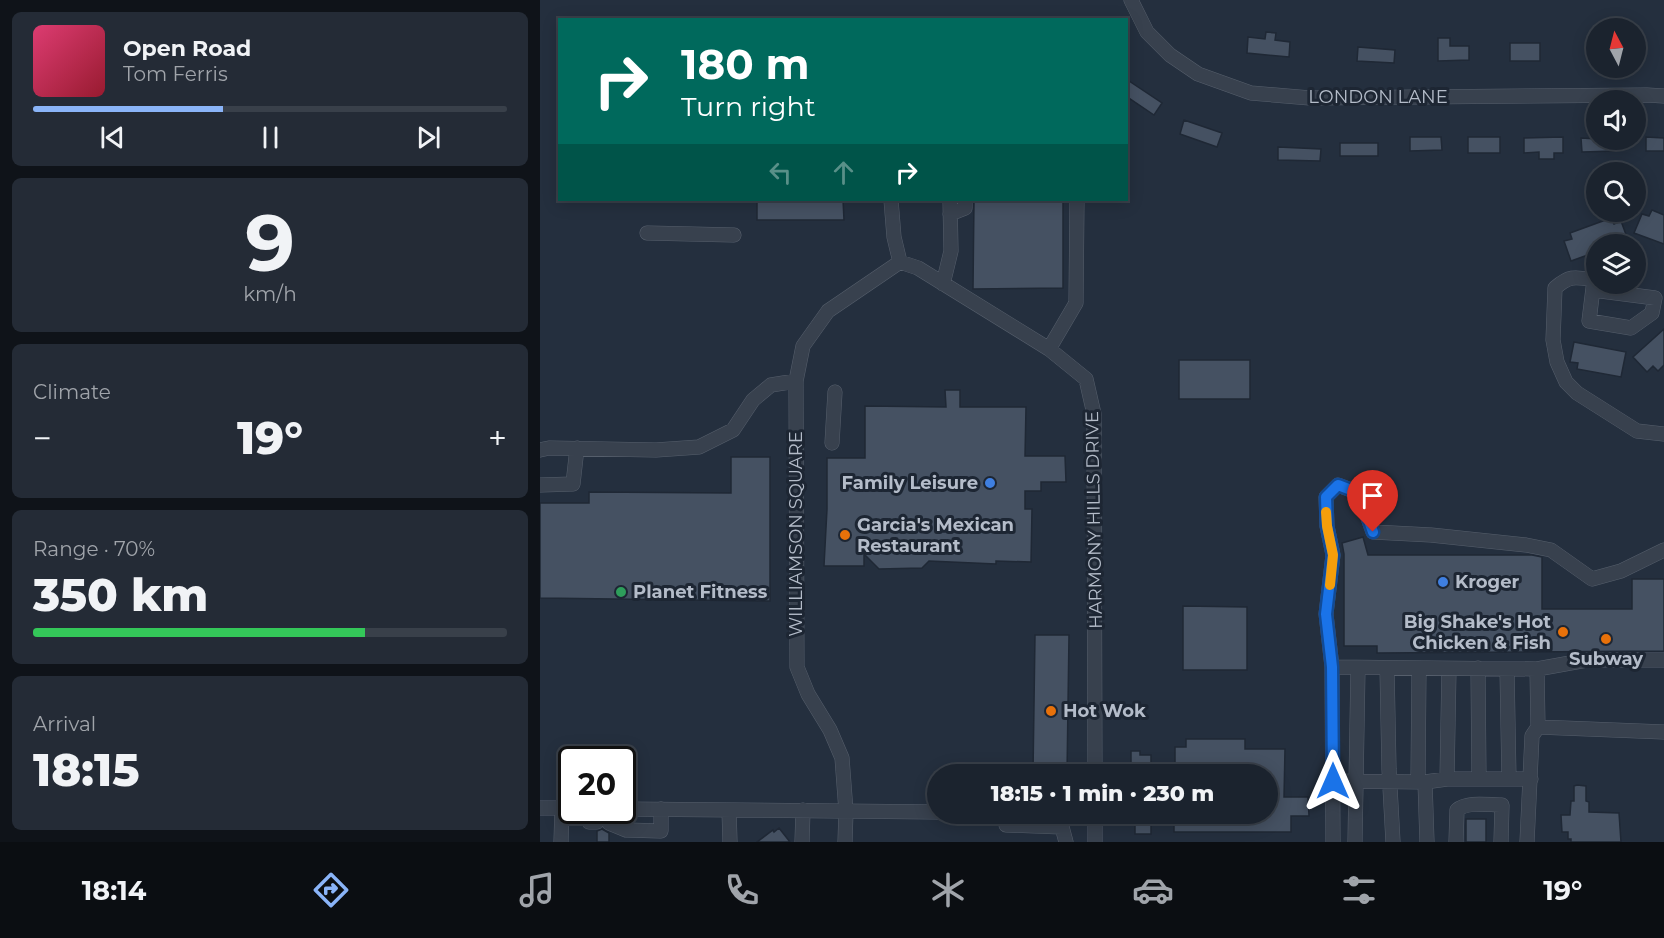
<!DOCTYPE html>
<meta charset="utf-8">
<style>
:root{--surface:#1b232e;--page:#242b36;--text:#f1f3f6;--muted:#a0a4aa;--line:#39404a;--accent:#8ab4f8}
body{margin:0;font-family:Montserrat,sans-serif;background:var(--page);color:var(--text);height:100vh;display:flex;flex-direction:column;font-size:22px;white-space:nowrap}
*{box-sizing:border-box;margin:0}
p{font-size:20px;color:var(--muted)}
.icon{flex:none;width:33px;height:33px;fill:none;stroke:currentColor;stroke-width:2;stroke-linecap:round;stroke-linejoin:round}
.map{position:relative;flex:1;overflow:hidden}
.details{display:flex;flex-direction:column;gap:12px;padding:12px;background:#0f1319;width:540px}
.details>*{flex:none}
.top-card{position:absolute;left:18px;top:18px;width:570px;height:183px;border-radius:0px;box-shadow:0 3px 15px #0003,0 0 0 2px var(--line);background:#00695c;color:#fff;overflow:hidden}
.needle{width:39px;rotate:353deg}
.fabs{position:absolute;left:1046px;top:18px;display:grid;gap:12px}
.fabs a{display:grid;place-items:center;width:60px;height:60px;border-radius:50%;background:var(--surface);box-shadow:0 3px 15px #0003,0 0 0 2px var(--line);font-size:30px}
.speed{position:absolute;left:18px;top:746px;display:flex;gap:12px;font-size:30px;font-weight:700;text-align:center}
.speed>*{display:grid;place-content:center;width:78px;height:78px;border-radius:50%;background:var(--surface);box-shadow:0 3px 15px #0003,0 0 0 2px var(--line);line-height:1}
.speed .limit{border:3px solid #111;border-radius:9px;background:#fff;color:#111}
.pin{position:absolute;display:grid;place-items:center;width:51px;height:51px;color:#fff;margin:-62px -26px;border-radius:50% 50% 50% 0;rotate:-45deg;box-shadow:0 0 6px #0007}
.pin .icon{rotate:45deg}
.me{position:absolute;width:66px;margin:-33px;rotate:0deg;stroke-linejoin:round;filter:drop-shadow(0 0 4px #0008)}
.turn{display:flex;align-items:center;gap:21px;height:126px;padding:0 24px;font-size:27px}
.turn .icon{width:78px;height:78px;stroke-width:2.5}
.turn b{display:block;font-size:42px;line-height:51px}
.lanes{display:flex;align-items:center;height:57px;padding:0 24px;background:#0003;justify-content:center;gap:30px;direction:ltr}
.lanes .off{opacity:.35}
.big{font-size:45px;font-weight:800;line-height:1.1}
.details .tile{flex:1;display:flex;flex-direction:column;justify-content:center;gap:9px;min-width:0;padding:0 21px;border-radius:9px;background:var(--page)}
.details .dial{align-items:center;gap:0}
.dial b{font-size:78px;line-height:1}
.song{display:flex;align-items:center;gap:18px}
.cover{width:72px;height:72px;border-radius:9px;background:linear-gradient(135deg,hsl(340 70% 55%),hsl(350 70% 35%))}
.played{height:6px;border-radius:3px;background:linear-gradient(90deg,var(--accent) 40%,var(--line) 40%)}
.keys{display:flex;justify-content:space-around;direction:ltr}
.heat{display:flex;justify-content:space-between;align-items:center;font-size:33px;direction:ltr}
.charge{height:9px;border-radius:4px;background:linear-gradient(90deg,#34c759 70%,var(--line) 0)}
.trip{position:absolute;left:387px;top:764px;width:351px;height:60px;border-radius:30px;background:var(--surface);box-shadow:0 3px 15px #0003,0 0 0 2px var(--line);font-weight:800;line-height:60px;text-align:center}
.dock{display:flex;height:96px;justify-content:space-around;align-items:center;background:#0b0e12;color:var(--muted)}
.dock .icon{width:42px;height:42px}
.dock .active{color:var(--accent)}
.dock b{font-size:27px;color:var(--text)}
main{display:flex;flex:1;min-height:0}
.map>svg:first-child{display:block}
.building{fill:#455162;stroke:#1f2835;stroke-width:1.5}
.lines{fill:none;stroke-linecap:round;stroke-linejoin:round}
.minor-casing{stroke:#565f6c;stroke-width:15}
.minor{stroke:#38414e;stroke-width:14}
.route-casing{stroke:#114b97;stroke-width:15}
.route{stroke:#1a73e8;stroke-width:10}
.slow{stroke:#f59e0b;stroke-width:10}
.shop-dot{fill:#3f7fe0;stroke:#1d2633;stroke-width:2}
.food-dot{fill:#e8710a;stroke:#1d2633;stroke-width:2}
.leisure-dot{fill:#2e9e5b;stroke:#1d2633;stroke-width:2}
.labels{text-anchor:middle;dominant-baseline:central;stroke-width:6;stroke-linejoin:round;paint-order:stroke}
.street-label{font-size:18px;fill:#b4bcc9;stroke:#1d2633}
.poi-label{font-size:18px;font-weight:bold;fill:#b4bcc9;stroke:#1d2633;text-anchor:start}
</style>
<main>
<section class="details">
<div class="tile">
<div class="song"><i class="cover"></i><div><b>Open Road</b><p>Tom Ferris</p></div></div>
<div class="played"></div>
<div class="keys"><svg class="icon" aria-label="previous" viewBox="0 0 24 24"><path d="M18 5L8 12l10 7zM5 5v14"/></svg><svg class="icon" aria-label="pause" viewBox="0 0 24 24"><path d="M8 5v14M16 5v14"/></svg><svg class="icon" aria-label="next" viewBox="0 0 24 24"><path d="M6 5l10 7-10 7zM19 5v14"/></svg></div>
</div>
<div class="tile dial"><b>9</b><p>km/h</p></div>
<div class="tile"><p>Climate</p>
<div class="heat"><a>−</a><b class="big">19°</b><a>+</a></div>
</div>
<div class="tile"><p>Range · 70%</p><b class="big">350 km</b><div class="charge"></div></div>
<div class="tile"><p>Arrival</p><b class="big">18:15</b></div>
</section>
<div class="map">
<svg width="1124" height="842" viewBox="0 0 1124 842">
<rect width="100%" height="100%" fill="#242f3e"/>
<path class="building" d="M726,32l10,1 -1,7 15,2 -1,15 -42,-4 1,-16 17,2z
M898,38h12v8h19v14l-31,1z
M970,43h30v18h-30z
M818,47l37,3 -1,13 -37,-2z
M586,79l36,24 -8,12 -28,-19z
M644,120l38,13 -5,14 -37,-13z
M870,137h31l1,13 -32,1z
M928,137h32v16h-32z
M1023,137v16h-9v6h-15v-7l-15,1v-15z
M1106,137l18,1v13h-18z
M1041,138l33,2 1,11 -33,1z
M800,143h38v13h-38z
M738,147l43,2 -1,12 -42,-1z
M217,200h86l1,20h-87z
M434,200h89v88l-90,1z
M1112,210l12,5v29l-30,-11 8,-19 7,2z
M1071,218l3,6 7,-3 7,19 -11,4h-21v8l-25,9 -7,-20 8,-2 -2,-6z
M1124,329v36l-6,6 -5,-5 -6,6 -14,-15z
M1034,342l52,10 -5,25 -44,-8 1,-6 -8,-1z
M639,360h71v39h-71z
M405,390h15v17h66l-1,49h40l1,26h-25v9h-16v18h7l-1,53 -35,-1v3l-67,-3 -7,7 -43,1 -15,-15v12h-40l3,-57v-51h38v-52l81,1z
M191,457h39v144l-230,-3v-95h49v-11l142,1z
M823,537l5,18h164l10,2v52h90v-30h32v72l-287,2v-7h-33v-92l-2,-11z
M643,606l64,1v63h-64z
M495,635h34l-2,139h-34z
M646,739h59v10h40l-1,48h24l1,19h-18v16h-117v-9l-23,1v10h-16v-21h133v-39h-93v-27h11z
M591,751h9v4h11v19h-16v-10h-4z
M1037,785l9,1v15l3,1v10l30,1 2,29h-50v-3h-3v-7h-6l-1,-17h9l1,-14h3v-15z
M926,819h20v23h-20z
M239,828l11,14h-33l16,-12 1,2z
M62,829l7,4v9h-12v-11z"/>
<g class="lines">
<g class="minor-casing">
<path id="minor" d="M591,0l16,32 23,23 28,19 53,19 59,5 337,-3 17,1
M351,200l3,37 6,25
M410,214l15,-6v-7
M107,233l87,2
M360,262l18,6 131,81 37,30 8,35 1,360
M403,284l8,-33 -1,-51
M1053,290l62,8 -3,15 -21,15 -42,-7 5,-41c-19,-3 -24,-5 -39,8l-2,52 4,22 9,20 11,11 60,38 27,3
M509,349l27,-46 1,-103
M292,443l3,-51
M0,450l9,-2 107,2 43,-3 34,-17 20,-30 18,-15 25,-4
M0,485l33,-1 4,-36
M792,667l205,2 50,-9h77
M847,668l2,101 4,73
M938,668l1,111
M967,669l2,110
M998,727l126,5
M907,779l2,-110
M793,781l92,1 22,-3h84
M878,781l1,-113
M885,782l2,60
M0,808h32
M82,809l316,3
M49,810v12h8
M189,810l1,32
M466,813v12l56,2 4,15
M500,813l55,1
M69,823l17,7 35,1v-22
M21,842l1,-34
M262,842l1,-32
M305,842l1,-31 -4,-53 -12,-28 -22,-36 -11,-27 -1,-286 7,-35 25,-35 72,-49
M555,842v-29
M793,842l-1,-175 -6,-53 7,-59 -6,-29 -1,-29 12,-12 21,8 14,39 58,3 95,10 25,5 41,29 29,-8 43,-21
M815,842l3,-174
M916,842l1,-32c11,-9 31,-5 45,-5l-1,37
M987,842l5,-106 6,-9 -1,-58"/>
</g>
<use href="#minor" class="minor"/>
</g>
<g class="lines">
<g class="route-casing">
<path id="route" d="M793,781l-1,-114 -6,-53 7,-59 -6,-29 -1,-29 12,-12 21,8 14,39"/>
</g>
<use href="#route" class="route"/>
<path class="slow" d="M786,512l1,14 6,29 -3,30"/>
</g>
<g class="shop-dot">
<circle cx="450" cy="483" r="6"/>
<circle cx="903" cy="582" r="6"/>
</g>
<g class="food-dot">
<circle cx="305" cy="535" r="6"/>
<circle cx="1023" cy="632" r="6"/>
<circle cx="1066" cy="639" r="6"/>
<circle cx="511" cy="711" r="6"/>
</g>
<circle class="leisure-dot" cx="81" cy="592" r="6"/>
<g class="labels">
<g class="street-label">
<text x="838" y="97">LONDON LANE</text>
<text transform="translate(554 520) rotate(-91)">HARMONY HILLS DRIVE</text>
<text transform="translate(256 534) rotate(-90)">WILLIAMSON SQUARE</text>
</g>
<g class="poi-label">
<text x="438" y="483" text-anchor="end">Family Leisure</text>
<text x="317" y="525">Garcia's Mexican<tspan x="317" dy="21">Restaurant</tspan></text>
<text x="915" y="582">Kroger</text>
<text x="93" y="592">Planet Fitness</text>
<text x="1011" y="622" text-anchor="end">Big Shake's Hot<tspan x="1011" dy="21">Chicken &amp; Fish</tspan></text>
<text x="1066" y="659" text-anchor="middle">Subway</text>
<text x="523" y="711">Hot Wok</text>
</g>
</g>
</svg>
<div class="fabs">
<a><svg class="needle" viewBox="-14 -14 28 28"><path d="M0-13l5 13h-10z" fill="#e53935"/><path d="M0 13l5-13h-10z" fill="#a0a4aa"/></svg></a>
<a><svg class="icon" aria-label="sound" viewBox="0 0 24 24"><path d="M4 9h4l5-4v14l-5-4H4zM17 9q2 3 0 6"/></svg></a>
<a><svg class="icon" aria-label="search" viewBox="0 0 24 24"><circle cx="10" cy="10" r="6"/><path d="M15 15l6 6"/></svg></a>
<a><svg class="icon" aria-label="layers" viewBox="0 0 24 24"><path d="M12 4l9 5-9 5-9-5zM3 14l9 5 9-5"/></svg></a>
</div>
<div class="speed"><div class="limit">20</div></div>
<div class="pin" style="left:833px;top:532px;background:#d93025"><svg class="icon" aria-label="arrive" viewBox="0 0 24 24"><path d="M6 21V4h12l-3 4 3 4H6"/></svg></div>
<svg class="me" style="left:793px;top:781px" viewBox="-20 -20 40 40"><path d="M0-17L14 15 0 8-14 15z" fill="#1a73e8" stroke="#fff" stroke-width="4"/></svg>
<div class="trip">18:15 · 1 min · 230 m</div>
<div class="top-card">
<div class="turn"><svg class="icon" aria-label="right" viewBox="0 0 24 24"><path d="M7 20v-9h11M14 6l5 5-5 5"/></svg><div><b>180 m</b>Turn right</div></div>
<div class="lanes"><svg class="icon off" aria-label="left" viewBox="0 0 24 24"><path d="M17 20v-9H6M10 6l-5 5 5 5"/></svg><svg class="icon off" aria-label="ahead" viewBox="0 0 24 24"><path d="M12 20V5M6 11l6-6 6 6"/></svg><svg class="icon" aria-label="right" viewBox="0 0 24 24"><path d="M7 20v-9h11M14 6l5 5-5 5"/></svg></div>
</div>
</div>
</main>
<nav class="dock">
<b>18:14</b>
<svg class="icon active" aria-label="directions" viewBox="0 0 24 24"><path d="M12 3l9 9-9 9-9-9zM9 14v-3h6M13 9l2 2-2 2"/></svg>
<svg class="icon" aria-label="music" viewBox="0 0 24 24"><path d="M9 18V5l10-2v13"/><circle cx="6" cy="18" r="3"/><circle cx="16" cy="16" r="3"/></svg>
<svg class="icon" aria-label="phone" viewBox="0 0 24 24"><path d="M5 4h4l2 5-3 2q2 4 5 5l2-3 5 2v4C11 20 4 13 5 4z"/></svg>
<svg class="icon" aria-label="climate" viewBox="0 0 24 24"><path d="M12 3v18M4 7l16 10M4 17L20 7"/></svg>
<svg class="icon" aria-label="car" viewBox="0 0 24 24"><path d="M5 17H2v-5l4-1 3-4h7l3 4 3 1v5h-3M9 17h6M6 11h13"/><circle cx="7" cy="17" r="2"/><circle cx="17" cy="17" r="2"/></svg>
<svg class="icon" aria-label="filters" viewBox="0 0 24 24"><path d="M4 7h16M4 17h16"/><circle cx="9" cy="7" r="2"/><circle cx="15" cy="17" r="2"/></svg>
<b>19°</b>
</nav>
